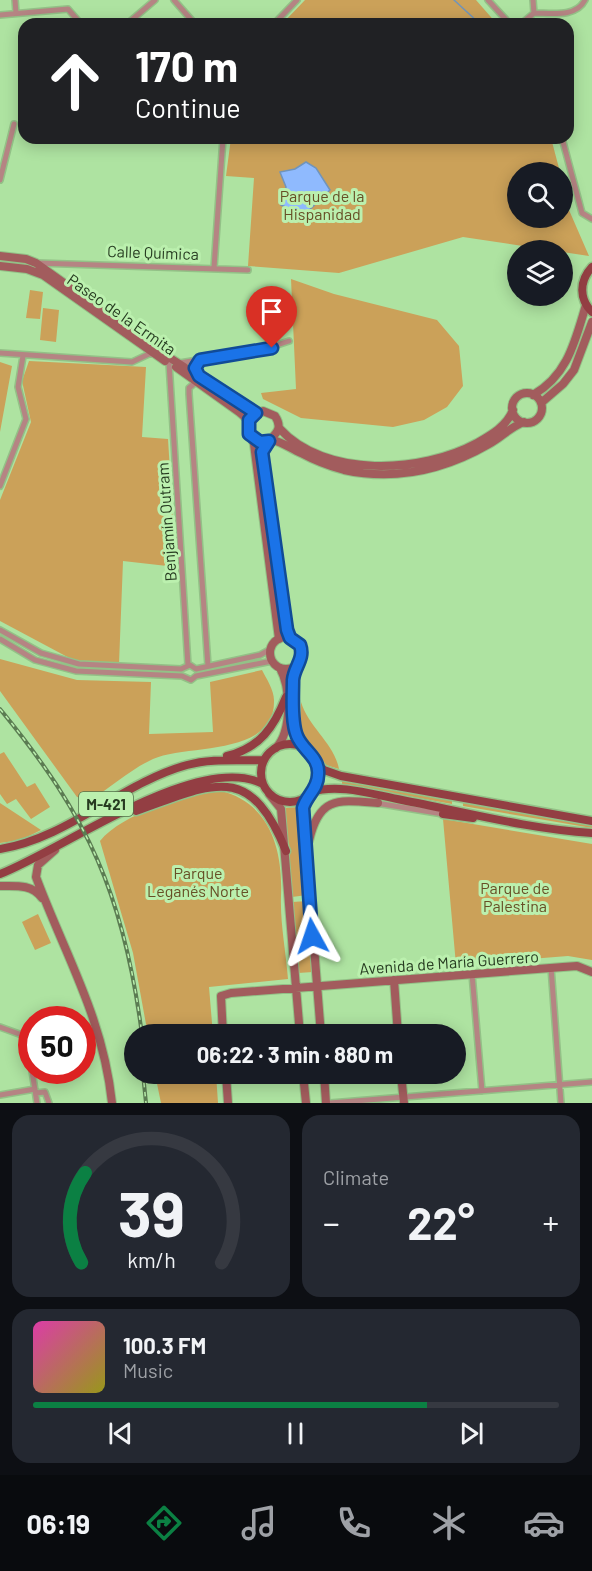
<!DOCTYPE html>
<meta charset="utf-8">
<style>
:root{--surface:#171b24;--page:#242831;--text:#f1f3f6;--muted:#9ea1a6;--line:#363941;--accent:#0b8043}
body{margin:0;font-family:Barlow,sans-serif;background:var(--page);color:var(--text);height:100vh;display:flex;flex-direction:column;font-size:22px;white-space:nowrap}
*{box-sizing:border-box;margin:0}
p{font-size:20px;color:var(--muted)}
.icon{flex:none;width:33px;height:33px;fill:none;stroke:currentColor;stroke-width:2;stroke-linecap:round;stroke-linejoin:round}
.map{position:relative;height:1103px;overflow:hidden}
.sheet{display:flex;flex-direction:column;gap:12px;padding:12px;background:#0d0f14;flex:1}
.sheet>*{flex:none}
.banner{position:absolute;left:18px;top:18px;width:556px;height:126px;border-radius:18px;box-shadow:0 3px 15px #0003;background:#202124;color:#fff;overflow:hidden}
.buttons{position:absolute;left:507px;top:162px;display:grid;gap:12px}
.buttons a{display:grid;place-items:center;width:66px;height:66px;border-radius:50%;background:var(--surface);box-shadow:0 3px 15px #0003;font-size:30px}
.speed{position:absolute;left:18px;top:1006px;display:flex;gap:12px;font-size:30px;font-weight:700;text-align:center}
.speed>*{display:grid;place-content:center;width:78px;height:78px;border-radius:50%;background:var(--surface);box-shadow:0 3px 15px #0003;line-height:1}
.speed .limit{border:9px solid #d22;background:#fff;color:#111}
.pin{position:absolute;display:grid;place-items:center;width:51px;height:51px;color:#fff;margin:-62px -26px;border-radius:50% 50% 50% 0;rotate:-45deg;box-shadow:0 0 6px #0007}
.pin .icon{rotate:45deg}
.me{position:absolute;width:66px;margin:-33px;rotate:355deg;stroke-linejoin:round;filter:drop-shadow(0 0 4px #0008)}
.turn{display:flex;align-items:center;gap:21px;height:126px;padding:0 18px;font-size:27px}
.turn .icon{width:78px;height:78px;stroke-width:2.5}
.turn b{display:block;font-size:42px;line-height:51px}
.big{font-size:45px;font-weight:700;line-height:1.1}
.sheet .tile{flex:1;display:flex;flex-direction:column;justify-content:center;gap:9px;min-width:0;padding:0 21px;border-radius:18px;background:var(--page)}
.sheet .dial{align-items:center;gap:0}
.dial svg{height:156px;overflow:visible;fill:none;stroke:var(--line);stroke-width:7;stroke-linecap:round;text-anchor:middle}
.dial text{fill:var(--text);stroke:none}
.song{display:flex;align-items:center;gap:18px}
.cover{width:72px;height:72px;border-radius:9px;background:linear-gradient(135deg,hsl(320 70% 55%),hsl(60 70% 35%))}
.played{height:6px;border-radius:3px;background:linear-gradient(90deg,var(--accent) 75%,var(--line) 75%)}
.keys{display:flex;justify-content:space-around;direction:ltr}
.heat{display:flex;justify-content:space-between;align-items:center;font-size:33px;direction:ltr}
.sheet .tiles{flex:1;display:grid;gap:12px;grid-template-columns:1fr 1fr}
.tile:last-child{grid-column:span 2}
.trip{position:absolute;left:124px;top:1024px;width:342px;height:60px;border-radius:30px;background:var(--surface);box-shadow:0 3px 15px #0003;font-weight:700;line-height:60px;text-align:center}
.tabs{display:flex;height:96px;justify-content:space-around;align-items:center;background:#090b0e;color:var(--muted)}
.tabs .icon{width:42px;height:42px}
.tabs .on{color:var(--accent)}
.tabs b{font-size:27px;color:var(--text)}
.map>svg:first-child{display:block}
.green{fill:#cba159}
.water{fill:#8fbafe;stroke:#7094bb;stroke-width:1.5}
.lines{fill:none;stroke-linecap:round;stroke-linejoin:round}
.stream{stroke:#7094bb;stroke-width:1.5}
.street-casing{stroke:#93c187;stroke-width:8}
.secondary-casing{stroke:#93c187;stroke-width:10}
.primary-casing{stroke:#93c187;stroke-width:11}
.street{stroke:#b58483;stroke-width:5}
.secondary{stroke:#a25c5d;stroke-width:8}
.primary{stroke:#933e43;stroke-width:8}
.rail-casing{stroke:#5b7c52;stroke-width:4}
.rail{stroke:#bbf0ae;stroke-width:1.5;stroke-dasharray:4.5;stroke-linecap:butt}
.route-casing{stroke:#114b97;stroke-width:15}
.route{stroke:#1a73e8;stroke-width:10}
.labels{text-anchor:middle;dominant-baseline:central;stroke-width:6;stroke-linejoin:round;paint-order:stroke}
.shield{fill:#bbf0ae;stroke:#53714b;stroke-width:1.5}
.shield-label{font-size:15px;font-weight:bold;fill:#263b20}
.park-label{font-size:16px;fill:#674f26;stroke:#bbf0ae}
.street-label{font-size:16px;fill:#263b20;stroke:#bbf0ae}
</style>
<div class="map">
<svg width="592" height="1103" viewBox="0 0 592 1103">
<rect width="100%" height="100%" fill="#aee3a1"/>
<path class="green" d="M305,0h171l21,24h-215z
M231,138h320l9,34h-42v46h44l1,-35 6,27 20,46 -126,-19 -124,36 -91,-7 6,-88 -28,-2z
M291,279l43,15 103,26 22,26 4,40 -16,21 -23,13 -31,7 -92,-9 -38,-19 -2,-6 35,-4z
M30,290l13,2 -3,27 -14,-1z
M43,308l16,2 -3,32 -16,-2z
M29,361l117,6 -4,70 26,2 8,128 -53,-6 -4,103 -44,-3 -75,-40v-121l31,-78 -9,-41z
M0,362l12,4 -12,66z
M0,659l77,21 74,2 -2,52 64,-2 -3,-50 52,-12c4,8 12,20 12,30 2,57 -87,44 -121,59 -22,10 -42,28 -62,41l-14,-3 -77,-106z
M301,702c8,26 33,41 38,67l-13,-4 -11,-16 -11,-9 -4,-8z
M4,752l23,35 8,-4 15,24 -19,12 -15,-20 -9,5 -7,-10v-40z
M342,780l110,20v4l-110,-20z
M221,791c49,12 62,59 60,105 -1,27 5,56 7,83l-79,8 4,48h-65l-15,-82 -33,-112c23,-28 85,-46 121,-50z
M0,803l41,27 -20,10 -21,3z
M463,803l129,22v3l-129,-22z
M300,807l7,88 -15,2 -8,-89z
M443,819l149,25v116l-24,-4 -112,9z
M308,901l5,71 -15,1 -6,-71z
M38,914l13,29 -16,7 -13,-28z
M155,1074h61l2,29h-57z"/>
<path class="water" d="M306,162l10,6 14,22 -26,25 -23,-10 5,-18 -6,-15 15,-3z"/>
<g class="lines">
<path class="stream" d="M454,0l26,24"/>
<g class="street-casing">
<path id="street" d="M15,0l1,13
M174,0l21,24
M488,0l22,24
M533,0l1,13
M0,15l68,-6 13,15
M127,24l28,-24
M274,24l23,-24
M521,24l13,-11c17,0 42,5 51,-13
M562,138l20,75 10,6
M0,180l14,-56
M37,263l211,7
M214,268l9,-130
M0,353l132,9 17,-8h6
M169,363l19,302
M180,363l88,-15 21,-7
M196,382l-7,6v6l19,272
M0,486l26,-67 -8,-32 5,-31
M0,630l41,23 38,11 102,5 9,-4 6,4 64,-14 11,-6
M0,639l35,21 41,11 106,5 9,4 5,-4 76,-15
M376,803l67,11
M551,967l10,136
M472,974l10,117
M0,1027l22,8 10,34
M32,1071l5,32
M36,1093l9,-1 4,11
M0,1095l35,-6
M330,1103l262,-21"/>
</g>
<g class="secondary-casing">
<path id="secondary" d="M0,256l26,3 10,4 120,86 100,64
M0,266l27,3 16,6 122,86
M176,367l63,45 7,6 2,5
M512 408a15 15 0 1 1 30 0a15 15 0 1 1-30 0Z
M533,395c35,-20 42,-54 53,-90
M541,403l22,-19 11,-14 18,-48
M279,428c46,51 143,45 198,15 14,-8 30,-17 36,-33
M272,440c11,2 19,9 29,13 13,7 28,13 43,17 51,11 100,0 145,-26 13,-7 21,-17 35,-22
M270 653a16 16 0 1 1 32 0a16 16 0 1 1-32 0Z
M279,639l-25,-195 -6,-15 3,-12 12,-6 12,5c12,18 -9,21 -13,36l28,186
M297,665c-8,25 -6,63 9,84
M276,748c16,-17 15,-60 4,-80
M269,794l12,15 19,226
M306,797l-3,11 18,227
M309,841c10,-45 29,-41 69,-38
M55,850l-17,15 -2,12c29,78 67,140 76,226
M0,886c16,0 32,-2 42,12
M394,980l4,55
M223,1035l-2,-39 10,-3 332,-26 14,-1 15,6
M226,1074l2,29
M303,1074l3,29
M324,1074l2,29
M401,1074l3,29"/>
</g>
<g class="primary-casing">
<path id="primary" d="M592,267c-13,14 -13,32 0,45
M261 773a29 29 0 1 1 58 0a29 29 0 1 1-58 0Z
M227,756c33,-8 47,-29 59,-59
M317,763l7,7 17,6 251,45
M311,792c29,-9 63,3 91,8 63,12 126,29 190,33
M136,811c75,-26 113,-52 150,40
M443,814l30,4
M0,849c68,-11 122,-66 187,-84 25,-7 51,-4 77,-5
M0,874c64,-25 199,-123 263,-90"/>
</g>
<use href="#street" class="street"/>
<use href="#secondary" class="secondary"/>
<use href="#primary" class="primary"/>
<g class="rail-casing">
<path id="rail" d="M0,709c89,108 124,187 142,326
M143,1074l3,29"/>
</g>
<use href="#rail" class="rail"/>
</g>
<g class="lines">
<g class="route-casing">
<path id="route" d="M272,348l-72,12 -5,8 4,8 57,37 -7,7v14l11,8 9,-1 -7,11 25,178 3,8 10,7c5,14 -6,22 -7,35 0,16 -2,42 4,56 6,15 23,21 21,39 0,14 -12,21 -15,33l9,128"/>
</g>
<use href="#route" class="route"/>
</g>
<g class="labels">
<rect class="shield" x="79" y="792" width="54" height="24" rx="4.5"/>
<g class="shield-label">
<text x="106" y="804">M-421</text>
</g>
<g class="park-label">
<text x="322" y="195">Parque de la<tspan x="322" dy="18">Hispanidad</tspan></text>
<text x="198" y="872">Parque<tspan x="198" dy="18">Leganés Norte</tspan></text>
<text x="515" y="887">Parque de<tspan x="515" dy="18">Palestina</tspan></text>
</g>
<g class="street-label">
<text transform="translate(153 252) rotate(2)">Calle Química</text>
<text transform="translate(122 314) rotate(35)">Paseo de la Ermita</text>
<text transform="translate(166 522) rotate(-94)">Benjamín Outram</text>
<text transform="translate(449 962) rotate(-4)">Avenida de María Guerrero</text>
</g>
</g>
</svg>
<div class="buttons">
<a><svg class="icon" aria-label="search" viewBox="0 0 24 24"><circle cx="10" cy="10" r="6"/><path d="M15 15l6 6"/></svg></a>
<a><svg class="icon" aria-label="layers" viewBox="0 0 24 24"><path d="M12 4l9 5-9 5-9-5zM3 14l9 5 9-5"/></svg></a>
</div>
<div class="speed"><div class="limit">50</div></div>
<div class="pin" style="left:272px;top:348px;background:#d93025"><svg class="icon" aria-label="arrive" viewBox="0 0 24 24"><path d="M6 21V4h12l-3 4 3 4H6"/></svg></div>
<svg class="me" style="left:312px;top:936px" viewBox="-20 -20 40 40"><path d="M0-17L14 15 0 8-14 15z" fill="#1a73e8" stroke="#fff" stroke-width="4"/></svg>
<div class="trip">06:22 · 3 min · 880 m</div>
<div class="banner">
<div class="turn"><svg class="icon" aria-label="ahead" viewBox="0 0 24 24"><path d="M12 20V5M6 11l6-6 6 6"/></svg><div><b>170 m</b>Continue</div></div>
</div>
</div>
<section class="sheet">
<div class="tiles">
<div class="tile dial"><svg viewBox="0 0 100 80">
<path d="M14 69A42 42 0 1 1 86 69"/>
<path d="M14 69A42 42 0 0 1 16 23" stroke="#0b8043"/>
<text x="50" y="56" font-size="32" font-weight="700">39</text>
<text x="50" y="72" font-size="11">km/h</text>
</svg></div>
<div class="tile"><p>Climate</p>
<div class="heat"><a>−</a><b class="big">22°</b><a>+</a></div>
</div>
<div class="tile">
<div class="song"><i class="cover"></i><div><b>100.3 FM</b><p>Music</p></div></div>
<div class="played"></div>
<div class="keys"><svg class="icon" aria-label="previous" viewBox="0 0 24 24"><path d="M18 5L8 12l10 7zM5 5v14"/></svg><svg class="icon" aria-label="pause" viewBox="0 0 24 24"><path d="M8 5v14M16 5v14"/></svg><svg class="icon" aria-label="next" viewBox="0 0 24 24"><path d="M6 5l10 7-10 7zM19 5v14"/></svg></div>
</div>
</div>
</section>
<nav class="tabs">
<b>06:19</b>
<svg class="icon on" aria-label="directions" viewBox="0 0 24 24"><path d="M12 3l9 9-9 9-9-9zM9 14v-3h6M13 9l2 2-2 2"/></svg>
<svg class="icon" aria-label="music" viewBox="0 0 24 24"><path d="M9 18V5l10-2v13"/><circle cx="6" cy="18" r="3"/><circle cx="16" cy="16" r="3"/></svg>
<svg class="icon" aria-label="phone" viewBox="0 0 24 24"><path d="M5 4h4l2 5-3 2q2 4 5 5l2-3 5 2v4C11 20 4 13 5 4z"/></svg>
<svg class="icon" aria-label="climate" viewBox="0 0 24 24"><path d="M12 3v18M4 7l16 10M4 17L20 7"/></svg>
<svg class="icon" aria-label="car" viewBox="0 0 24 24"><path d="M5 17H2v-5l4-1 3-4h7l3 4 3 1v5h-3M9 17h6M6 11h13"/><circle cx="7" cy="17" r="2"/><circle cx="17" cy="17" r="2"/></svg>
</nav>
